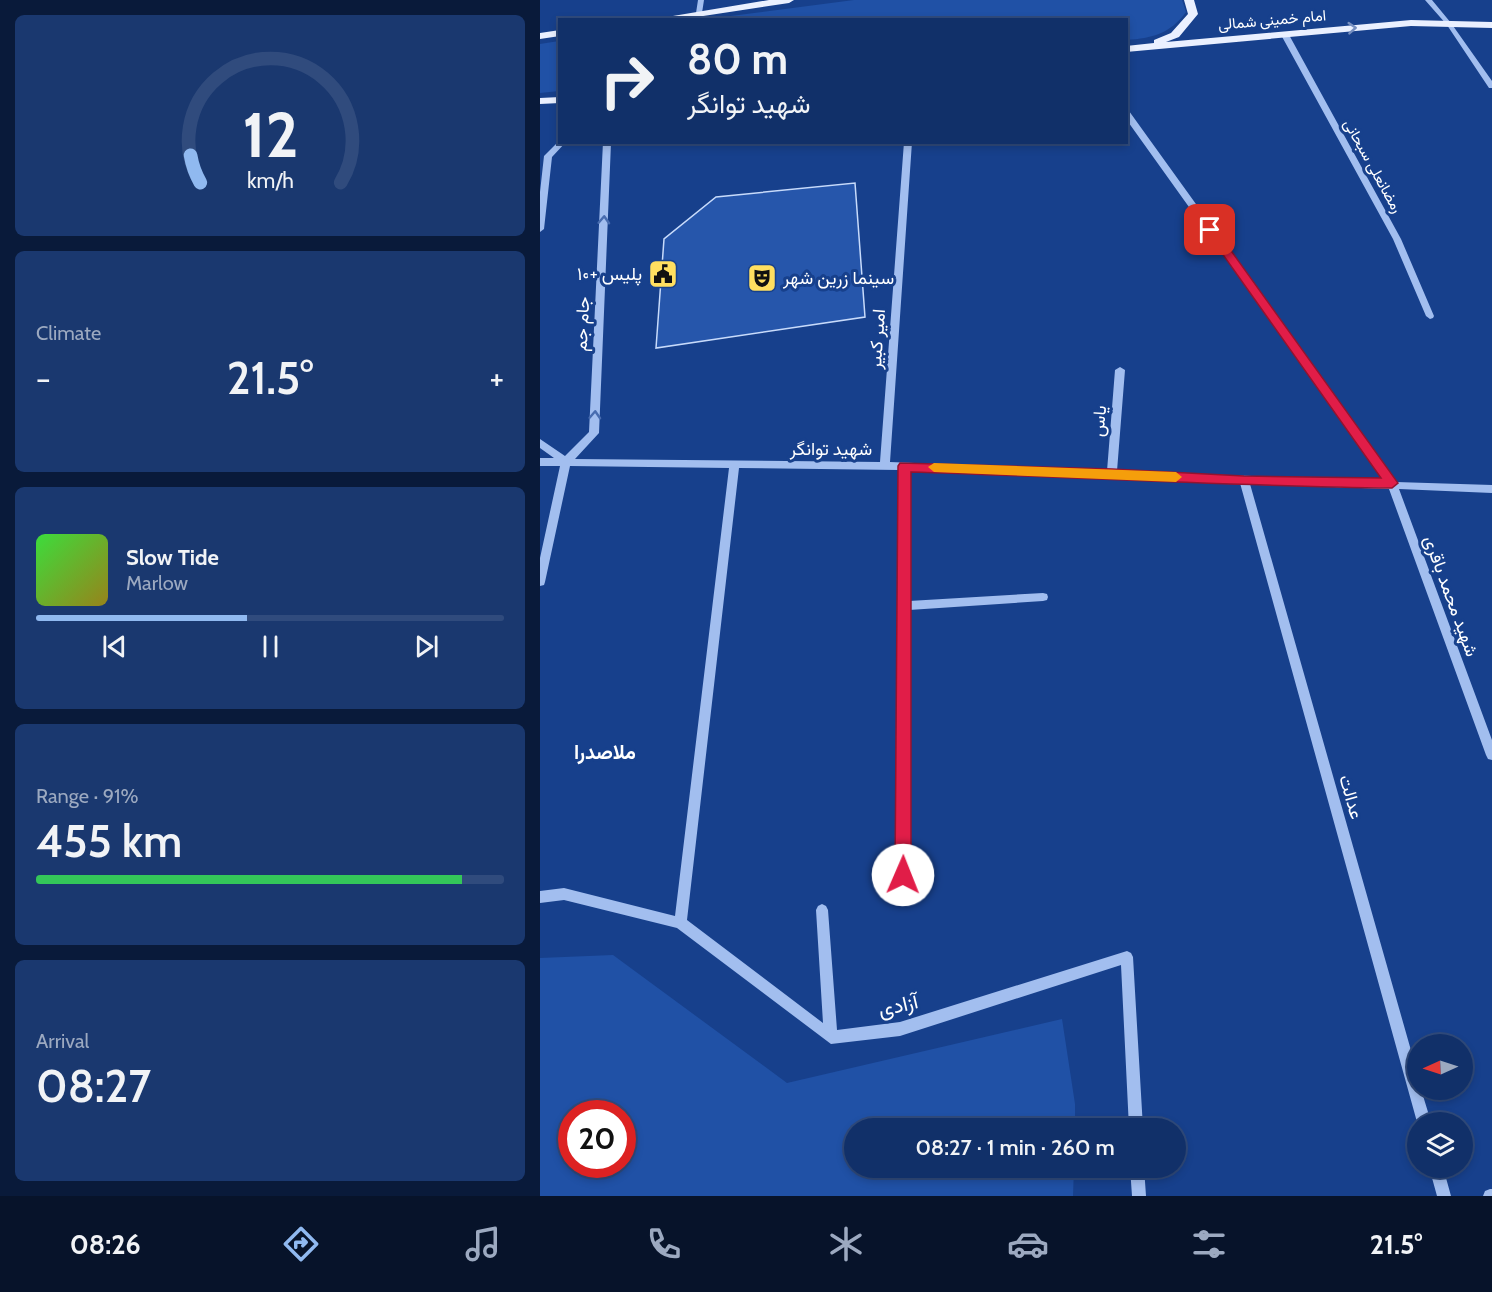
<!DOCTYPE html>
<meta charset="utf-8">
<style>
:root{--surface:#113069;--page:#1a386f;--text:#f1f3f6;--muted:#9ca9c0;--line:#304b7d;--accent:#90b9f0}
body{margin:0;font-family:Cabin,Vazirmatn,sans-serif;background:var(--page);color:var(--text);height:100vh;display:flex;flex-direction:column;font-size:22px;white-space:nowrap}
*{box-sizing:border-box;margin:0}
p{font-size:20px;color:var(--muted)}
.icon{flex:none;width:33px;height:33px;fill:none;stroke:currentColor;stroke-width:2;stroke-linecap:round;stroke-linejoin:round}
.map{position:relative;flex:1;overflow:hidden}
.sheet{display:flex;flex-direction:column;gap:15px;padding:15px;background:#091a3a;width:540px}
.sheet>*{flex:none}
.banner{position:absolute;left:18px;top:18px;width:570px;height:126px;border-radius:0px;box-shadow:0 3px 9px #0003,0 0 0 2px var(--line);background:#113069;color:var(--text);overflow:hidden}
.needle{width:39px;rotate:267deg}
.tools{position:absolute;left:867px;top:1034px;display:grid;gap:12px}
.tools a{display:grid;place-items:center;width:66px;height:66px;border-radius:50%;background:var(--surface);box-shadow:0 3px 9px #0003,0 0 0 2px var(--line);font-size:30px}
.speed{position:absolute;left:18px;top:1100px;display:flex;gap:12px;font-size:30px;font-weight:700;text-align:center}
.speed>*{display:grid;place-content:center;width:78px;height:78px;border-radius:50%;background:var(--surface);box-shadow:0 3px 9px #0003,0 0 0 2px var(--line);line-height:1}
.speed .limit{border:9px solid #d22;background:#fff;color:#111}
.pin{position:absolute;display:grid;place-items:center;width:51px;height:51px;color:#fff;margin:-26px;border-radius:12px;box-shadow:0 3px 9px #0006}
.me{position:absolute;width:66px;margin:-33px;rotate:1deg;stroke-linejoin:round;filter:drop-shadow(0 0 4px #0008)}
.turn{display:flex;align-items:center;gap:21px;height:126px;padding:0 30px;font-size:27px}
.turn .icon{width:78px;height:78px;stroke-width:2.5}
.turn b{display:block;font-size:42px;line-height:51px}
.big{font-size:45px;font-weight:600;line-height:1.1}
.sheet .widget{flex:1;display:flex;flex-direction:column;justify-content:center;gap:9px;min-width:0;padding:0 21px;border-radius:9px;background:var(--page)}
.sheet .dial{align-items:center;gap:0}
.dial svg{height:156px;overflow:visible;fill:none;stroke:var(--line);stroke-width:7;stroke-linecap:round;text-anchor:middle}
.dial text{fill:var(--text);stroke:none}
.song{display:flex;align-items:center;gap:18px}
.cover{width:72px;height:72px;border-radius:9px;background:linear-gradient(135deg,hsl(120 70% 55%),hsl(50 70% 35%))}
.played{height:6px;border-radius:3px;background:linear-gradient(90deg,var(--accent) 45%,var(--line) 45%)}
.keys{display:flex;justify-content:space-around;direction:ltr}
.heat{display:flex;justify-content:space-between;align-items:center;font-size:33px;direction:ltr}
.charge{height:9px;border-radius:4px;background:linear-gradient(90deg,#34c759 91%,var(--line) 0)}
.trip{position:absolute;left:304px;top:1118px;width:342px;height:60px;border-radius:30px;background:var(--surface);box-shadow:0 3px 9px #0003,0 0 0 2px var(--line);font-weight:600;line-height:60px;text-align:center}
.tabs{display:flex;height:96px;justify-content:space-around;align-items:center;background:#07132a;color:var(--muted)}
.tabs .icon{width:42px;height:42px}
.tabs .current{color:var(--accent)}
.tabs b{font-size:27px;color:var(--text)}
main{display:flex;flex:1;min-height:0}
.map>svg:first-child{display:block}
.green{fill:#2051a6;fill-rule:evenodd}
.building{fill:#2656ab;stroke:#c8dbfb;stroke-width:1.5}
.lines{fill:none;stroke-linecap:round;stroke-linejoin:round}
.minor{fill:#a2beef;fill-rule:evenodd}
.major{fill:#eaf0ff;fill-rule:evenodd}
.oneway{stroke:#768fc0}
.oneway2{stroke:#486caf}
.route{fill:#e11d48;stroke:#92132f;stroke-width:1.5}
.slow{fill:#f59e0b}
.labels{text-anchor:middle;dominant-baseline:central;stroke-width:6;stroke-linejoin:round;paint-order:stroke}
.far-street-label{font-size:15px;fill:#fff;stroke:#17408c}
.poi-label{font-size:18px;fill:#fff;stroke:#17408c;text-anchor:end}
.street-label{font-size:18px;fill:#fff;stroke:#17408c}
.neighbourhood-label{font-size:20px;font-weight:bold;fill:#fff;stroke:#17408c}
.near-street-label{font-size:21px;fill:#fff;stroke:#17408c}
</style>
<main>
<section class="sheet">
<div class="widget dial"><svg viewBox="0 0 100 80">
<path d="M14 69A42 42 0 1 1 86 69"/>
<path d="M14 69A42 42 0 0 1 9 55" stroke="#90b9f0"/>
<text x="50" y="56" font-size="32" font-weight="700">12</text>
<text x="50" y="72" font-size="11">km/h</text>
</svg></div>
<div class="widget"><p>Climate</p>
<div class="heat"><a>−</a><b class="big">21.5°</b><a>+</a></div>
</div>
<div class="widget">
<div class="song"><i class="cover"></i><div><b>Slow Tide</b><p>Marlow</p></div></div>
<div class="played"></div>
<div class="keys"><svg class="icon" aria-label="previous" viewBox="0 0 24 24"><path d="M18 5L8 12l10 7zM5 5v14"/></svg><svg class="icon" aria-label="pause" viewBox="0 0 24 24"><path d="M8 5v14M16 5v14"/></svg><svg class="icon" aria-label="next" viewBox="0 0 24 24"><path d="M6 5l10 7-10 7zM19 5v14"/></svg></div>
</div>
<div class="widget"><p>Range · 91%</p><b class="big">455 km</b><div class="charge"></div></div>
<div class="widget"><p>Arrival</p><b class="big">08:27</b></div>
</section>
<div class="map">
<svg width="952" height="1196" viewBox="0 0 952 1196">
<rect width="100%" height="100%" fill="#17408c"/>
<path class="green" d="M314,0h328l4,12c-16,22 -34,26 -59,28l-1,-20 -419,-1z
M19,41v50l-19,2v-49z
M73,955l174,128 275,-64 13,85v24h-220v39h219l-1,29h-533v-238zM32,1113h50v51h-50z"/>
<path class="building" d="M315,183l10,134 -209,31 8,-109 52,-42z"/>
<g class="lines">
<path class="minor" d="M158,0h6l-2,13 -3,2 -3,-2z
M885,0h7l19,23 41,58v7h-3l-42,-63z
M742,32l6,1 113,206 33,77 -1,2 -3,1 -4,-3 -33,-77 -113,-206z
M586,111h3l267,371 96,3v8l-93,-4 93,251v20l-4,-1 -2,-4 -97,-266 -139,-5 168,591v14h3l10,33h-14l-177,-639 -331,-12v130l134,-8 4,1 1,3 -1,3 -4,1 -134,9v265l-2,4 -4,2 -4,-2 -2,-4 2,-405 -160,-2 -52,452 136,103 -7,-113 2,-4 4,-2 4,2 2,4 9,120 63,-8 227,-71 4,2 2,4 10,171h-14l-8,-163 -221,71 -69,8 -154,-116 -113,-28 -24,3v-12l24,-3 111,28 54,-448 -159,-2 -25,116 -1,3 -4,1v-28l20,-92h-20v-8h14l-14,-10v-9l25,17 24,-24 14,-290 8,1 -12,290 -24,26 305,3 24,-320h8l-22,320 217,9 8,-101 5,-3 5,3 -8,101 268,10 -259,-362z
M20,140v2h6l-14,15 -8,72 -4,3v-40l4,-36z
M590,1167h14l2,29h-14z
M889,1167h14l8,29h-14z
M950,1189h2v7h-9l2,-5z"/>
<path class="major" d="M229,0h25l-5,3 -112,17h-28z
M644,0h10l4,14 -19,23 -13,5 245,-22 81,2v6l-81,-2 -285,26v-6l28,-3v-3l17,-7 17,-19z
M20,30v6l-20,3v-6z
M20,97v6l-20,1v-6z"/>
</g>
<defs><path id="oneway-chevron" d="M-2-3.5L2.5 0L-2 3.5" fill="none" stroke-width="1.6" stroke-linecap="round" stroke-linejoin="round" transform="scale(1.5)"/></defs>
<use class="oneway" href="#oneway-chevron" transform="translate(812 28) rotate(-4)"/>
<g class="oneway2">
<use href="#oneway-chevron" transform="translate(64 220) rotate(-87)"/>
<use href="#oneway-chevron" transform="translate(55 415) rotate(-87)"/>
</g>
<path class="route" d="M670,226l4,1 184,256 -6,5c-161,-2 -321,-11 -481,-16v403l-2,5 -6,3 -5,-3 -3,-5 3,-409 2,-3 212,6 132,7 137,2 -174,-246 -2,-2z"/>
<path class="slow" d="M394,463l242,9 6,5 -6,5 -242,-10 -6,-5z"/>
<defs>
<g id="civic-square" transform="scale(1.5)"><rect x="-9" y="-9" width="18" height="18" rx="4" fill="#ffdf60" stroke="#17408c"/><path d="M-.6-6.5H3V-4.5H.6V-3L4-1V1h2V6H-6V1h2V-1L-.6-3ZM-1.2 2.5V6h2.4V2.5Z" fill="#111"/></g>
<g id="theatre-square" transform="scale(1.5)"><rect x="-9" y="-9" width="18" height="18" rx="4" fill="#ffdf60" stroke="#17408c"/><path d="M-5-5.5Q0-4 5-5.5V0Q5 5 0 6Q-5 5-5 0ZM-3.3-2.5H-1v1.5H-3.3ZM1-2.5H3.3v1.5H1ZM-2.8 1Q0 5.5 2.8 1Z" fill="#111"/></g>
</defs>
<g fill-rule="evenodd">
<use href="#civic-square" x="123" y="274"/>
<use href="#theatre-square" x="222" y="278"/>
</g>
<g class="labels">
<g class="far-street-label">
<text transform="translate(732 20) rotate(-5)">امام خمینی شمالی</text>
<text transform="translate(833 166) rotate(61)">رمضانعلی سبحانی</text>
</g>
<g class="poi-label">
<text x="102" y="274">پلیس +۱۰</text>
<text x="243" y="278" text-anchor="start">سینما زرین شهر</text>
</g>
<g class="street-label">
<text transform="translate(42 324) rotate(-87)">جام جم</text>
<text transform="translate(337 339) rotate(-86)">امیر کبیر</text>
<text transform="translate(559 421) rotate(-85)">یاس</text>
<text x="291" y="449">شهید توانگر</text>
<text transform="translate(911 596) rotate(70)">شهید محمد باقری</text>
<text transform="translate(811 797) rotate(74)">عدالت</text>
</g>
<g class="neighbourhood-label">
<text x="65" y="752">ملاصدرا</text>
</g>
<g class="near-street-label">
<text transform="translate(358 1005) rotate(-13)">آزادی</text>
</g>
</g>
</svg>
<div class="tools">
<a><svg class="needle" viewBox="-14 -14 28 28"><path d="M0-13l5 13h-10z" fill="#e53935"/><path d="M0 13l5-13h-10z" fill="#9ca9c0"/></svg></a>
<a><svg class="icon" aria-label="layers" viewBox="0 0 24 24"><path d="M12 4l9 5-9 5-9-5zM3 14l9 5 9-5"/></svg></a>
</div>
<div class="speed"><div class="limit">20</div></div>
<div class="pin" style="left:670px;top:230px;background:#d93025"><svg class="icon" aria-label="arrive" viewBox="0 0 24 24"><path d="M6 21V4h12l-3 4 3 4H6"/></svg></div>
<svg class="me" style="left:363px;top:875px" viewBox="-20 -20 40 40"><circle r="19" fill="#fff"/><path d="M0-13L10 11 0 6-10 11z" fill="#e11d48"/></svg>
<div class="trip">08:27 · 1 min · 260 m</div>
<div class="banner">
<div class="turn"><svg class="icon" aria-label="right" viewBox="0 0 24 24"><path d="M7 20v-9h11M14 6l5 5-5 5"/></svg><div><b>80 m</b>شهید توانگر</div></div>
</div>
</div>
</main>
<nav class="tabs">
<b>08:26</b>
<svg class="icon current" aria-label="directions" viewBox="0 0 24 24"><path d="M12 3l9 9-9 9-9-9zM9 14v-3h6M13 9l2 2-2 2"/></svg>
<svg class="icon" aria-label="music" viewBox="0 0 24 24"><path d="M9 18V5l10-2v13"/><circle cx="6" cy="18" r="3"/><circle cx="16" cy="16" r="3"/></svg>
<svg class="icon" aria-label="phone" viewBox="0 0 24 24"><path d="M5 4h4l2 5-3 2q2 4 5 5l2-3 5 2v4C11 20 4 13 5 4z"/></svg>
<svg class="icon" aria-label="climate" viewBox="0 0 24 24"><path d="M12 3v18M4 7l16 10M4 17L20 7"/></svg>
<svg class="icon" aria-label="car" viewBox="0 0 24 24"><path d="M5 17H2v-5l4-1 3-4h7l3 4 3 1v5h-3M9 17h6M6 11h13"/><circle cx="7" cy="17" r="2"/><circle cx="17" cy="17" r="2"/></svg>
<svg class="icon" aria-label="filters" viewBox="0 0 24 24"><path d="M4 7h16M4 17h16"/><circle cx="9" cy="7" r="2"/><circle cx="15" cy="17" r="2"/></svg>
<b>21.5°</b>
</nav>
